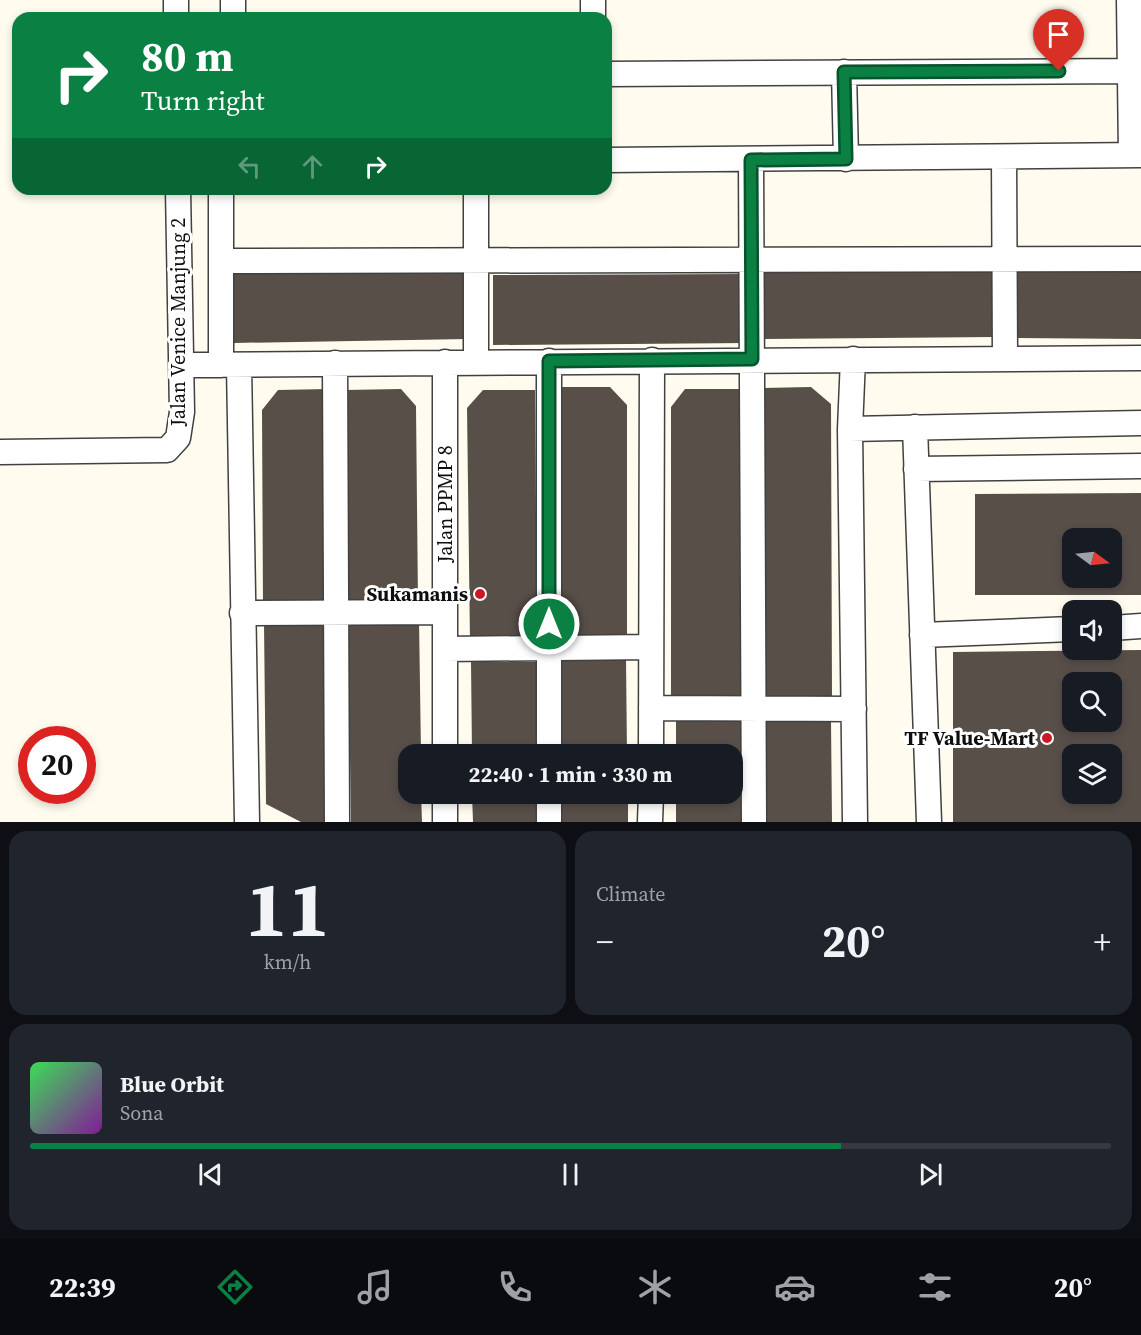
<!DOCTYPE html>
<meta charset="utf-8">
<style>
:root{--surface:#171b24;--page:#20242c;--text:#f1f3f6;--muted:#9ea1a6;--line:#363941;--accent:#0b8043}
body{margin:0;font-family:"Source Serif 4",serif;background:var(--page);color:var(--text);height:100vh;display:flex;flex-direction:column;font-size:22px;white-space:nowrap}
*{box-sizing:border-box;margin:0}
p{font-size:20px;color:var(--muted)}
.icon{flex:none;width:33px;height:33px;fill:none;stroke:currentColor;stroke-width:2;stroke-linecap:round;stroke-linejoin:round}
.map{position:relative;height:822px;overflow:hidden}
.side{display:flex;flex-direction:column;gap:9px;padding:9px;background:#0d0f14;flex:1}
.side>*{flex:none}
.banner{position:absolute;left:12px;top:12px;width:600px;height:183px;border-radius:18px;box-shadow:0 3px 9px #0003;background:#0b8043;color:#fff;overflow:hidden}
.needle{width:39px;rotate:105deg}
.controls{position:absolute;left:1062px;top:528px;display:grid;gap:12px}
.controls a{display:grid;place-items:center;width:60px;height:60px;border-radius:12px;background:var(--surface);box-shadow:0 3px 9px #0003;font-size:30px}
.speed{position:absolute;left:18px;top:726px;display:flex;gap:12px;font-size:30px;font-weight:700;text-align:center}
.speed>*{display:grid;place-content:center;width:78px;height:78px;border-radius:50%;background:var(--surface);box-shadow:0 3px 9px #0003;line-height:1}
.speed .limit{border:9px solid #d22;background:#fff;color:#111}
.pin{position:absolute;display:grid;place-items:center;width:51px;height:51px;color:#fff;margin:-62px -26px;border-radius:50% 50% 50% 0;rotate:-45deg;box-shadow:0 0 6px #0007}
.pin .icon{rotate:45deg}
.me{position:absolute;width:66px;margin:-33px;rotate:0deg;stroke-linejoin:round;filter:drop-shadow(0 0 4px #0008)}
.turn{display:flex;align-items:center;gap:21px;height:126px;padding:0 30px;font-size:27px}
.turn .icon{width:78px;height:78px;stroke-width:2.5}
.turn b{display:block;font-size:42px;line-height:51px}
.lanes{display:flex;align-items:center;height:57px;padding:0 30px;background:#0003;justify-content:center;gap:30px;direction:ltr}
.lanes .off{opacity:.35}
.big{font-size:45px;font-weight:700;line-height:1.1}
.side .card{flex:1;display:flex;flex-direction:column;justify-content:center;gap:9px;min-width:0;padding:0 21px;border-radius:18px;background:var(--page)}
.side .dial{align-items:center;gap:0}
.dial b{font-size:78px;line-height:1}
.song{display:flex;align-items:center;gap:18px}
.cover{width:72px;height:72px;border-radius:9px;background:linear-gradient(135deg,hsl(130 70% 55%),hsl(290 70% 35%))}
.played{height:6px;border-radius:3px;background:linear-gradient(90deg,var(--accent) 75%,var(--line) 75%)}
.keys{display:flex;justify-content:space-around;direction:ltr}
.heat{display:flex;justify-content:space-between;align-items:center;font-size:33px;direction:ltr}
.side .tiles{flex:1;display:grid;gap:9px;grid-template-columns:1fr 1fr}
.card:last-child{grid-column:span 2}
.trip{position:absolute;left:398px;top:744px;width:345px;height:60px;border-radius:18px;background:var(--surface);box-shadow:0 3px 9px #0003;font-weight:700;line-height:60px;text-align:center}
.tabs{display:flex;height:96px;justify-content:space-around;align-items:center;background:#090b0e;color:var(--muted)}
.tabs .icon{width:42px;height:42px}
.tabs .selected{color:var(--accent)}
.tabs b{font-size:27px;color:var(--text)}
.map>svg:first-child{display:block}
.building{fill:#584f49;fill-rule:evenodd}
.lines{fill:none;stroke-linecap:round;stroke-linejoin:round}
.minor-casing{stroke:#414141;stroke-width:27}
.minor{stroke:#fff;stroke-width:24}
.route-casing{stroke:#07532c;stroke-width:15}
.route{stroke:#0b8043;stroke-width:10}
.poi-dot{fill:#cb1824;stroke:#fff;stroke-width:2}
.labels{text-anchor:middle;dominant-baseline:central;stroke-width:6;stroke-linejoin:round;paint-order:stroke}
.street-label{font-size:20px;fill:#0e0e0e;stroke:#fff}
.poi-label{font-size:20px;font-weight:bold;fill:#0e0e0e;stroke:#fff;text-anchor:end}
</style>
<div class="map">
<svg width="1141" height="822" viewBox="0 0 1141 822">
<rect width="100%" height="100%" fill="#fffcef"/>
<path class="building" d="M466,266l1,73 -233,4 -1,-73z
M995,267v70l-231,2 -1,-70z
M1015,268h126v71l-125,-1z
M747,274l1,69 -255,2v-70z
M557,387h53l17,18v235h-70z
M811,387l20,17 1,295 -69,-1 -4,-310z
M328,389l2,217 -67,1 -1,-197 16,-20z
M401,389l15,17 2,196 -72,1 -1,-213z
M685,389h56l1,309 -71,1v-292z
M483,390h52l2,250 -67,1 -3,-233z
M1141,493v102h-166v-101zM1072,538h40v40h-40z
M419,619l2,135h-13v40h13l1,28h-71l-3,-202z
M326,623l1,199h-26l-35,-18 -2,-180z
M1141,650v172h-188v-170zM1072,682h40v40h-40zM1072,754h40v40h-40z
M555,658h71l1,96h-71z
M471,662h65v92h-64z
M742,718v104h-66v-28h56v-40h-56v-35z
M763,718l68,1 1,103h-69z
M472,794h65v28h-64z
M556,794h72v28h-71z"/>
<g class="lines">
<g class="minor-casing">
<path id="minor" d="M176,0v18
M593,0v18
M1129,0l2,155
M233,18v-18
M844,72l2,87
M606,74l524,-3
M1004,157l1,201
M606,160l535,-5
M751,160l3,662
M476,189v173
M221,261l920,-2
M853,359l-3,70 5,393
M549,361v393
M335,363l2,459
M182,365l959,-7
M221,365v-176
M239,365l8,457
M915,427l14,395
M850,429l291,-6
M0,452l167,-2 11,-12 4,-26 -4,-223
M916,469l225,-3
M242,613l203,-1
M1112,628l29,-2
M922,635l150,-6
M445,649l206,-2
M651,708l203,1
M445,754v-392
M651,754l1,-394
M445,822v-28
M549,822v-28
M650,822l1,-28"/>
</g>
<use href="#minor" class="minor"/>
</g>
<g class="lines">
<g class="route-casing">
<path id="route" d="M549,624v-263l203,-2 -1,-199 95,-1 -2,-87 215,-1"/>
</g>
<use href="#route" class="route"/>
</g>
<g class="poi-dot">
<circle cx="480" cy="594" r="6"/>
<circle cx="1047" cy="738" r="6"/>
</g>
<g class="labels">
<g class="street-label">
<text transform="translate(178 322) rotate(-90)">Jalan Venice Manjung 2</text>
<text transform="translate(445 504) rotate(-90)">Jalan PPMP 8</text>
</g>
<g class="poi-label">
<text x="468" y="594">Sukamanis</text>
<text x="1035" y="738">TF Value-Mart</text>
</g>
</g>
</svg>
<div class="controls">
<a><svg class="needle" viewBox="-14 -14 28 28"><path d="M0-13l5 13h-10z" fill="#e53935"/><path d="M0 13l5-13h-10z" fill="#9ea1a6"/></svg></a>
<a><svg class="icon" aria-label="sound" viewBox="0 0 24 24"><path d="M4 9h4l5-4v14l-5-4H4zM17 9q2 3 0 6"/></svg></a>
<a><svg class="icon" aria-label="search" viewBox="0 0 24 24"><circle cx="10" cy="10" r="6"/><path d="M15 15l6 6"/></svg></a>
<a><svg class="icon" aria-label="layers" viewBox="0 0 24 24"><path d="M12 4l9 5-9 5-9-5zM3 14l9 5 9-5"/></svg></a>
</div>
<div class="speed"><div class="limit">20</div></div>
<div class="pin" style="left:1059px;top:71px;background:#d93025"><svg class="icon" aria-label="arrive" viewBox="0 0 24 24"><path d="M6 21V4h12l-3 4 3 4H6"/></svg></div>
<svg class="me" style="left:549px;top:624px" viewBox="-20 -20 40 40"><circle r="17" fill="#0b8043" stroke="#fff" stroke-width="3"/><path d="M0-11L8 9 0 5-8 9z" fill="#fff"/></svg>
<div class="trip">22:40 · 1 min · 330 m</div>
<div class="banner">
<div class="turn"><svg class="icon" aria-label="right" viewBox="0 0 24 24"><path d="M7 20v-9h11M14 6l5 5-5 5"/></svg><div><b>80 m</b>Turn right</div></div>
<div class="lanes"><svg class="icon off" aria-label="left" viewBox="0 0 24 24"><path d="M17 20v-9H6M10 6l-5 5 5 5"/></svg><svg class="icon off" aria-label="ahead" viewBox="0 0 24 24"><path d="M12 20V5M6 11l6-6 6 6"/></svg><svg class="icon" aria-label="right" viewBox="0 0 24 24"><path d="M7 20v-9h11M14 6l5 5-5 5"/></svg></div>
</div>
</div>
<section class="side">
<div class="tiles">
<div class="card dial"><b>11</b><p>km/h</p></div>
<div class="card"><p>Climate</p>
<div class="heat"><a>−</a><b class="big">20°</b><a>+</a></div>
</div>
<div class="card">
<div class="song"><i class="cover"></i><div><b>Blue Orbit</b><p>Sona</p></div></div>
<div class="played"></div>
<div class="keys"><svg class="icon" aria-label="previous" viewBox="0 0 24 24"><path d="M18 5L8 12l10 7zM5 5v14"/></svg><svg class="icon" aria-label="pause" viewBox="0 0 24 24"><path d="M8 5v14M16 5v14"/></svg><svg class="icon" aria-label="next" viewBox="0 0 24 24"><path d="M6 5l10 7-10 7zM19 5v14"/></svg></div>
</div>
</div>
</section>
<nav class="tabs">
<b>22:39</b>
<svg class="icon selected" aria-label="directions" viewBox="0 0 24 24"><path d="M12 3l9 9-9 9-9-9zM9 14v-3h6M13 9l2 2-2 2"/></svg>
<svg class="icon" aria-label="music" viewBox="0 0 24 24"><path d="M9 18V5l10-2v13"/><circle cx="6" cy="18" r="3"/><circle cx="16" cy="16" r="3"/></svg>
<svg class="icon" aria-label="phone" viewBox="0 0 24 24"><path d="M5 4h4l2 5-3 2q2 4 5 5l2-3 5 2v4C11 20 4 13 5 4z"/></svg>
<svg class="icon" aria-label="climate" viewBox="0 0 24 24"><path d="M12 3v18M4 7l16 10M4 17L20 7"/></svg>
<svg class="icon" aria-label="car" viewBox="0 0 24 24"><path d="M5 17H2v-5l4-1 3-4h7l3 4 3 1v5h-3M9 17h6M6 11h13"/><circle cx="7" cy="17" r="2"/><circle cx="17" cy="17" r="2"/></svg>
<svg class="icon" aria-label="filters" viewBox="0 0 24 24"><path d="M4 7h16M4 17h16"/><circle cx="9" cy="7" r="2"/><circle cx="15" cy="17" r="2"/></svg>
<b>20°</b>
</nav>
